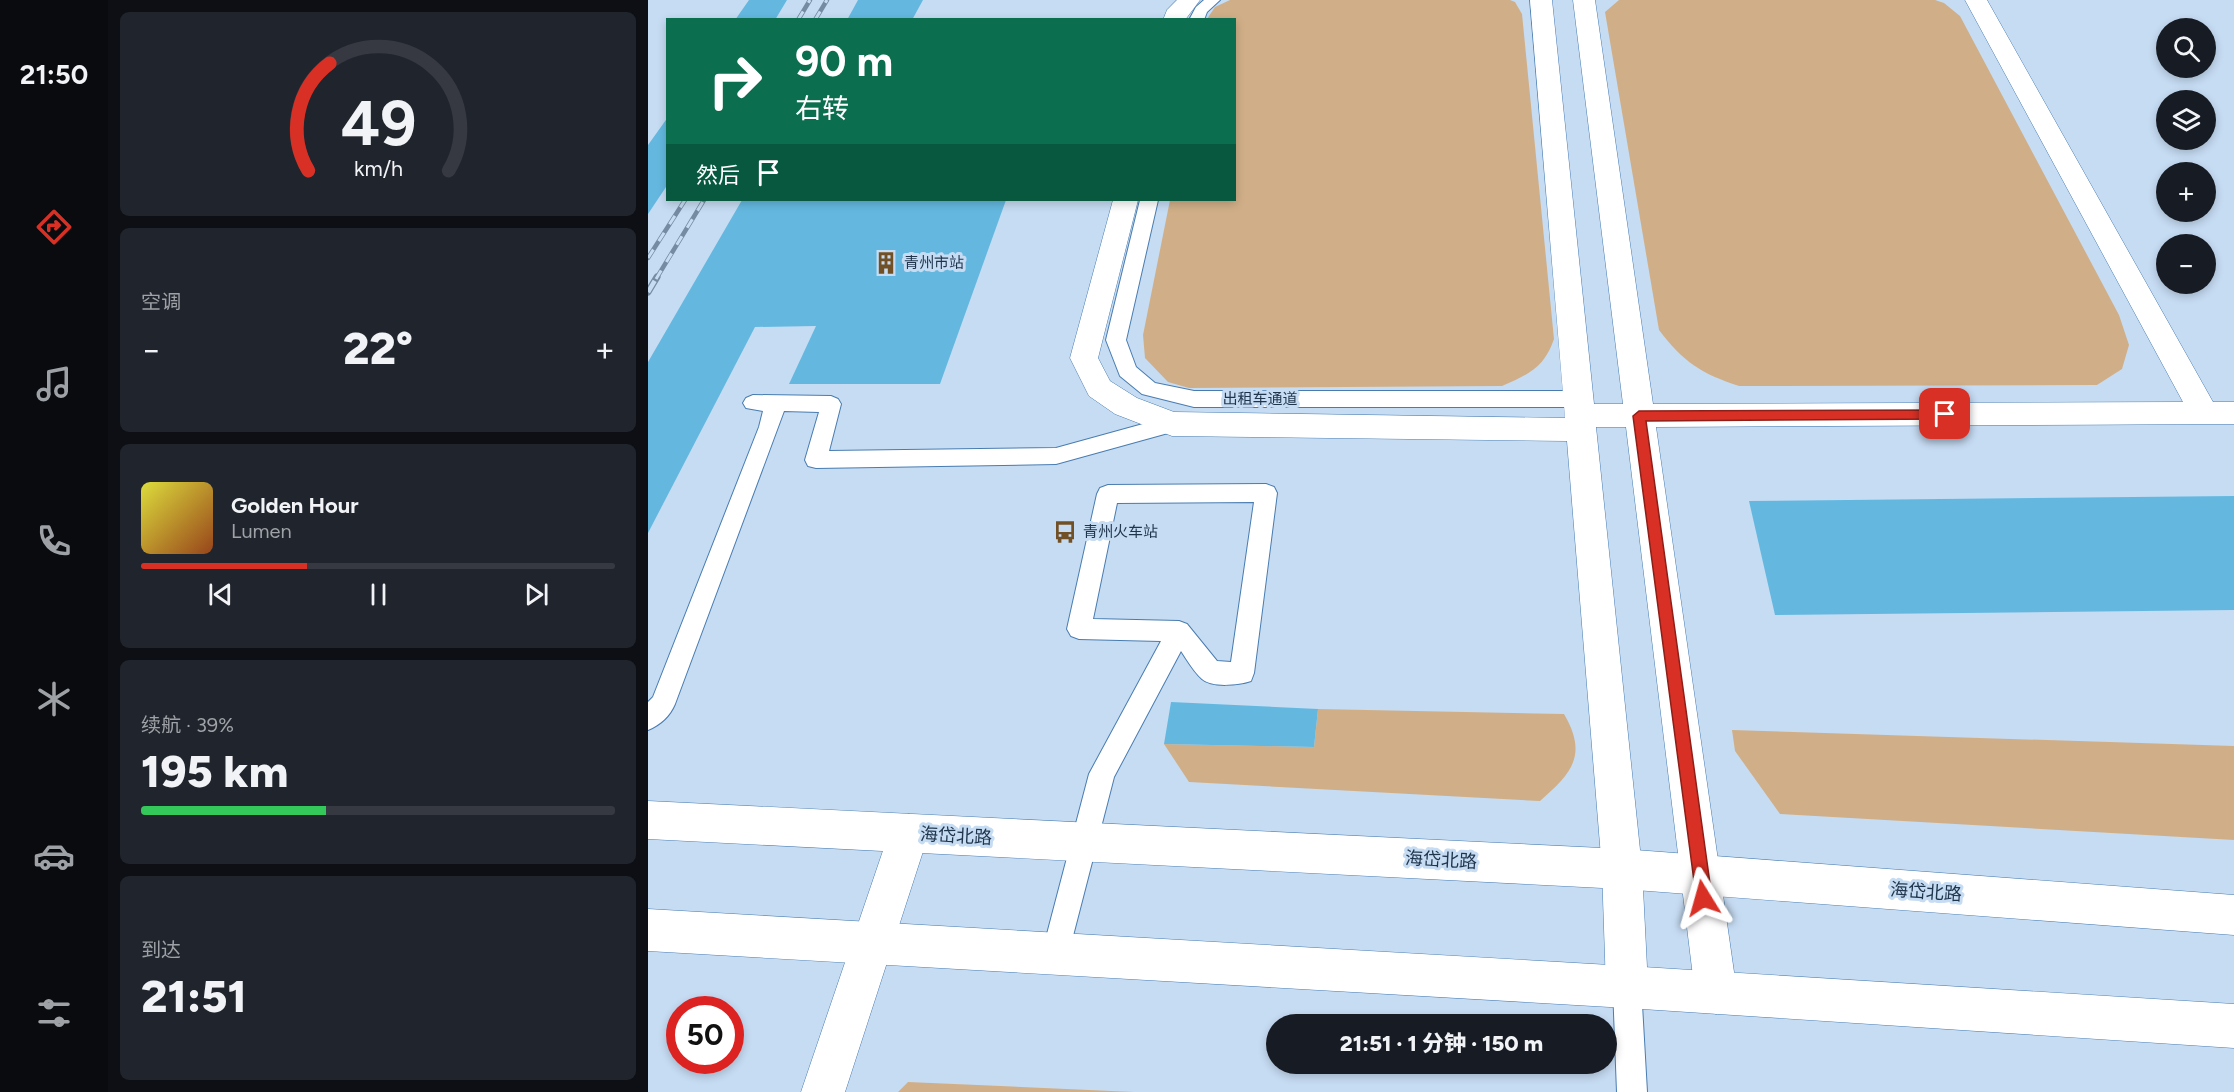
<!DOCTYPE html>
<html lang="zh">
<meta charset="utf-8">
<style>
:root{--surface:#171b24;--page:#20242c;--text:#f1f3f6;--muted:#9ea1a6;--line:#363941;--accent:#d93025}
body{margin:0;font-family:Figtree,"Noto Sans SC",sans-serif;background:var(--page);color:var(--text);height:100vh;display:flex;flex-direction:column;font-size:22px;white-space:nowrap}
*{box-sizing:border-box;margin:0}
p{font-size:20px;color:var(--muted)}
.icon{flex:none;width:33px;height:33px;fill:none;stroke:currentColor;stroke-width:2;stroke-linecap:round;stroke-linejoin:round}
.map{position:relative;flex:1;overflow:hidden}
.drawer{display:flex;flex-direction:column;gap:12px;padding:12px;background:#0d0f14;width:540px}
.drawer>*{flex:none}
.hud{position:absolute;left:18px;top:18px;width:570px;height:183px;border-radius:0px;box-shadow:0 3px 9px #0003;background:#0b6e4f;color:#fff;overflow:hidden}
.fabs{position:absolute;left:1508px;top:18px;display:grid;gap:12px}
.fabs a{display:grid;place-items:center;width:60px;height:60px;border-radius:50%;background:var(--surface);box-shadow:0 3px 9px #0003;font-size:30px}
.speed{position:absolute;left:18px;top:996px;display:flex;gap:12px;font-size:30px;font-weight:700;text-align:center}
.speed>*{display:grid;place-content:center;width:78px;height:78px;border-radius:50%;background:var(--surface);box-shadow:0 3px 9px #0003;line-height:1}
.speed .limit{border:9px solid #d22;background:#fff;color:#111}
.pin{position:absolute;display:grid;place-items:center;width:51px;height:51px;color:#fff;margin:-26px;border-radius:12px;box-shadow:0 3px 9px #0006}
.me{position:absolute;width:66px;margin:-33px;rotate:352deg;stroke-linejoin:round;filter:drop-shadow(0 0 4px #0008)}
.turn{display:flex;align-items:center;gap:21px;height:126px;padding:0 30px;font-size:27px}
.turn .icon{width:78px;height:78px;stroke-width:2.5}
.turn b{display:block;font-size:42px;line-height:51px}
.then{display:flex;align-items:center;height:57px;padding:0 30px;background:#0003;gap:12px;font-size:22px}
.big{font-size:45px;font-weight:800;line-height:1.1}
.drawer .widget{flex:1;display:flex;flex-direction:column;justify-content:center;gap:9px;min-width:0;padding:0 21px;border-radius:9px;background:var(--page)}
.drawer .dial{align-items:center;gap:0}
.dial svg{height:156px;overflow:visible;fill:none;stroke:var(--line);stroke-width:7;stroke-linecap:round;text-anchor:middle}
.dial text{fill:var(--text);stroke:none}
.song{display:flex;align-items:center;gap:18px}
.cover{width:72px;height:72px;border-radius:9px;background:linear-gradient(135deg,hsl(60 70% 55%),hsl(20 70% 35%))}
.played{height:6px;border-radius:3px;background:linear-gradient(90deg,var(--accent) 35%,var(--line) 35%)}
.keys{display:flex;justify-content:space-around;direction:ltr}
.heat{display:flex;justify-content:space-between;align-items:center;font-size:33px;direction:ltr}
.charge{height:9px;border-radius:4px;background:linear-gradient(90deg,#34c759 39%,var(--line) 0)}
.trip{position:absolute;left:618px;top:1014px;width:351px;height:60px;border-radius:30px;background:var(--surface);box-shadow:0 3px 9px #0003;font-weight:800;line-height:60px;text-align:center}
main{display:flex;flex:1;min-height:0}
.tab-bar{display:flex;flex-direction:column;width:108px;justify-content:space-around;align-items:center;background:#090b0e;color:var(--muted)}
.tab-bar .icon{width:42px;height:42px}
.tab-bar .current{color:var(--accent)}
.tab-bar b{font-size:27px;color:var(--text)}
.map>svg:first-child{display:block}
.green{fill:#d0af88}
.building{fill:#64b8e0}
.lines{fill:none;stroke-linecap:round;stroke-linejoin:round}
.lane-casing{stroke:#487cb1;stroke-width:2}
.secondary-casing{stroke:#487cb1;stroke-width:1}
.primary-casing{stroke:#487cb1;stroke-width:1}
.lane{fill:#fff;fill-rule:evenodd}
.secondary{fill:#fff;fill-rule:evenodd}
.primary{fill:#fff;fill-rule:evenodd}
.rail-far1-casing{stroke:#758ba2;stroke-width:4.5}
.rail-casing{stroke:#758ba2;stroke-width:7}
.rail-far1{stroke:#c6dcf3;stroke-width:3;stroke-dasharray:10;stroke-linecap:butt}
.rail{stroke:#c6dcf3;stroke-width:4.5;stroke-dasharray:13;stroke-linecap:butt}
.route{fill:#d93025;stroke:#8d1f18;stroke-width:1.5}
.labels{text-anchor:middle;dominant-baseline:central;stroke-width:6;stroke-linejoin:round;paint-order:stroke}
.poi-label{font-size:15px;fill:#1f354c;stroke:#c6dcf3;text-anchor:start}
.street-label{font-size:15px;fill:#1f354c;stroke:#c6dcf3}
.near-street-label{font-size:18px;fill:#1f354c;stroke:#c6dcf3}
</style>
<main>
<nav class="tab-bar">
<b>21:50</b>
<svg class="icon current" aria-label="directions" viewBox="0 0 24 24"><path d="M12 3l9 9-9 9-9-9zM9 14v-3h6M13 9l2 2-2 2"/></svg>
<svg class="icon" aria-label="music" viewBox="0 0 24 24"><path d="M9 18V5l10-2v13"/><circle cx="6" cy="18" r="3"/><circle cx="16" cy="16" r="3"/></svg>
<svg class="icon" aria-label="phone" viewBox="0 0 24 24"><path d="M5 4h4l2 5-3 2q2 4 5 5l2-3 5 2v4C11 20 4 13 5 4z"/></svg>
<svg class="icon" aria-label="climate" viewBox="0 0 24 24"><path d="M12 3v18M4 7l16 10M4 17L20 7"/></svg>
<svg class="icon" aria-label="car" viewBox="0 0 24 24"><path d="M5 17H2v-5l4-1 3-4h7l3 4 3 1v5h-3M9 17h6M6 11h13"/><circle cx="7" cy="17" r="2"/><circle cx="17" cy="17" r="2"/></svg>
<svg class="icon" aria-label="filters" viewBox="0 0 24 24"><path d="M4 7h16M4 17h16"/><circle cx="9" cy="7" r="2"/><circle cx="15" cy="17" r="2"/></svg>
</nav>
<section class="drawer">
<div class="widget dial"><svg viewBox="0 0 100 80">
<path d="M14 69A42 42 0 1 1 86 69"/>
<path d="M14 69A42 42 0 0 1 25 14" stroke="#d93025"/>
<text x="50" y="56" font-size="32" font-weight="700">49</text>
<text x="50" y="72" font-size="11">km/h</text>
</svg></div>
<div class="widget"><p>空调</p>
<div class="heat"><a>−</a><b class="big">22°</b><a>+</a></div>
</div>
<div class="widget">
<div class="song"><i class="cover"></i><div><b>Golden Hour</b><p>Lumen</p></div></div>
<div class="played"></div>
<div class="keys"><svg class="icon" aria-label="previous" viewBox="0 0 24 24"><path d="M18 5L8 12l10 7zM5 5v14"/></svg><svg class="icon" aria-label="pause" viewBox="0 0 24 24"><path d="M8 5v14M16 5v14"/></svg><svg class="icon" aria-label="next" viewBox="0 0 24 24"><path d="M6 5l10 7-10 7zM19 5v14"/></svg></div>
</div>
<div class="widget"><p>续航 · 39%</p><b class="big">195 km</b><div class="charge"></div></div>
<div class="widget"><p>到达</p><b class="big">21:51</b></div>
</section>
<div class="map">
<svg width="1586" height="1092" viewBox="0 0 1586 1092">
<rect width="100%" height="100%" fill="#c6dcf3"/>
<path class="green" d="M582,0h280l5,2 7,12 32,325c-10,29 -25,35 -52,47l-313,2 -21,-6 -23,-24 -2,-23 27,-135h64v-180l-27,-1 8,-12z
M971,0h316l9,3 16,13 159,299 10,30 -7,24 -25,16 -358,1c-37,-12 -56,-24 -80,-56l-54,-318z
M670,709l246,5c24,41 8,59 -24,87l-351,-19 -25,-38 150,3z
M1084,730l502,16v94l-454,-26 -45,-63z
M260,1082l226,10h-236z"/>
<path class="building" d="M101,0h38l-12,20h-40z
M210,0h65l-11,20h-65z
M20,117v67l-20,30v-69z
M94,200h264l-66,184h-151l27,-58 -61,1 -107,206v-171z
M1586,496v114l-459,5 -26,-114z
M523,702l147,7 -4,38 -150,-3z"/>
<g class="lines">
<g class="lane-casing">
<path id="lane" d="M556,0h16l-13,12 -3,8h-15l7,-13z
M492,200h18l-32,140 10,27 19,16 39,8h384l7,3 3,5 -3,5 -7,3h-384l-52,-13 -22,-18 -14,-36z
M105,395l78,1 7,3 3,5 -12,47 227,-3 116,-32 7,2 3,6 -3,6 -123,34 -240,4 -8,-2 -3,-6 14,-48 -35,-1 -109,293c-5,12 -15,21 -27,26v-28l5,-5 106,-270 4,-16 -17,-3 -3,-5 3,-5z
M618,484l8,3 3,6 -23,180 -3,8c-12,4 -39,7 -49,-2 -8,-7 -15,-19 -21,-28l-67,126 -48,186 -10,4 -10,-4 -4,-10 47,-179 72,-133 -82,-2 -8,-3 -4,-7 30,-135 3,-6 8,-3zM606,502l-23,160 -14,-1 -30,-37 -8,-3 -86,-2 24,-116z
M979,973l10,4 4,10 6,105h-30l-4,-105 4,-10z"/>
</g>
<g class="secondary-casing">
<path id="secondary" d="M529,0h23l-15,20h-22l4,-10z
M882,0h22l42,404h29l-50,-404h22l58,404 530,-2 -218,-402h22l226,402h21v22l-578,3 81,566 -6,15 -15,6 -15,-6 -6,-15 -69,-566h-30l46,442 6,118 -6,15 -15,6 -15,-6 -6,-15 -4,-118 -35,-428 -395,-5 -57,-22 -26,-18 -19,-38 43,-158h25l-40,158 12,23 27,17 37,14 391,6z
M261,814l14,5 6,14 -84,259h-44l88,-259 6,-14z"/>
</g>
<g class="primary-casing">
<path id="primary" d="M0,801l974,48 612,46v40l-612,-46 -974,-50z
M0,909l979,57 607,38v44l-607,-40 -979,-57z"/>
</g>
<use href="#lane" class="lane"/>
<use href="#secondary" class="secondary"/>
<use href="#primary" class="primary"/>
<g class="rail-far1-casing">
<path id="rail-far1" d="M150,20l12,-20
M167,20l12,-20
M0,258l37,-58
M8,279l48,-79"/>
</g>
<g class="rail-casing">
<path id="rail" d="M0,292l9,-15"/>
</g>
<use href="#rail-far1" class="rail-far1"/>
<use href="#rail" class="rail"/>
</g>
<path class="route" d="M1297,410l6,4 -6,5 -299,2 66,477 -3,6 -6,2 -6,-2 -64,-488 6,-5z"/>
<defs>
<g id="building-bare" transform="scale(1.8)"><path d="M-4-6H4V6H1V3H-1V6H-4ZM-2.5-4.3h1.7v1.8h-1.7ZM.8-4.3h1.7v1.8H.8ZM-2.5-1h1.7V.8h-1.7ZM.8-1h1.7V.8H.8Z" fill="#715026" stroke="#c6dcf3" stroke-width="2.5" paint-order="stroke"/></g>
<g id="bus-bare" transform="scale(1.8)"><path d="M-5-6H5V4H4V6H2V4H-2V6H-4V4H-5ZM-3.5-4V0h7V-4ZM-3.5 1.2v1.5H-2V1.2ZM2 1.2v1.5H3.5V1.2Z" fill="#715026" stroke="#c6dcf3" stroke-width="2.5" paint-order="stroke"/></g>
</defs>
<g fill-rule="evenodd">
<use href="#building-bare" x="238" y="263"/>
<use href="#bus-bare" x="417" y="532"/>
</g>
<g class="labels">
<g class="poi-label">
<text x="256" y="263">青州市站</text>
<text x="435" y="532">青州火车站</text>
</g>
<g class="street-label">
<text x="612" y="399">出租车通道</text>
</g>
<g class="near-street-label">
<text transform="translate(308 836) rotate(3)">海岱北路</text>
<text transform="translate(793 860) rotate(3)">海岱北路</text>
<text transform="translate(1278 892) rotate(4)">海岱北路</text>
</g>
</g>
</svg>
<div class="fabs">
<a><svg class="icon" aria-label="search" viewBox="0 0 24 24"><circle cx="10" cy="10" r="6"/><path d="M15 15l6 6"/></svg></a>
<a><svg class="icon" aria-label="layers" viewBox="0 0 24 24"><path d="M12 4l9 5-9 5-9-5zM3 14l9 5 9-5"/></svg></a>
<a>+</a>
<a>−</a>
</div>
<div class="speed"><div class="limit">50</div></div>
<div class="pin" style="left:1297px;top:414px;background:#d93025"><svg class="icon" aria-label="arrive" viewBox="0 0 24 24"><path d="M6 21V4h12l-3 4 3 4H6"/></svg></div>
<svg class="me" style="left:1055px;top:898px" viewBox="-20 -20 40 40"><path d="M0-17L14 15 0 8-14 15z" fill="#d93025" stroke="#fff" stroke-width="4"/></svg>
<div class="trip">21:51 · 1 分钟 · 150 m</div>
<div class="hud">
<div class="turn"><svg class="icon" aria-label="right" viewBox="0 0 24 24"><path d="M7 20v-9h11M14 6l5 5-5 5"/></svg><div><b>90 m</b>右转</div></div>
<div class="then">然后<svg class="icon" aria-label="arrive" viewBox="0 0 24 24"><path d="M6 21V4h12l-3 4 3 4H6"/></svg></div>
</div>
</div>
</main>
